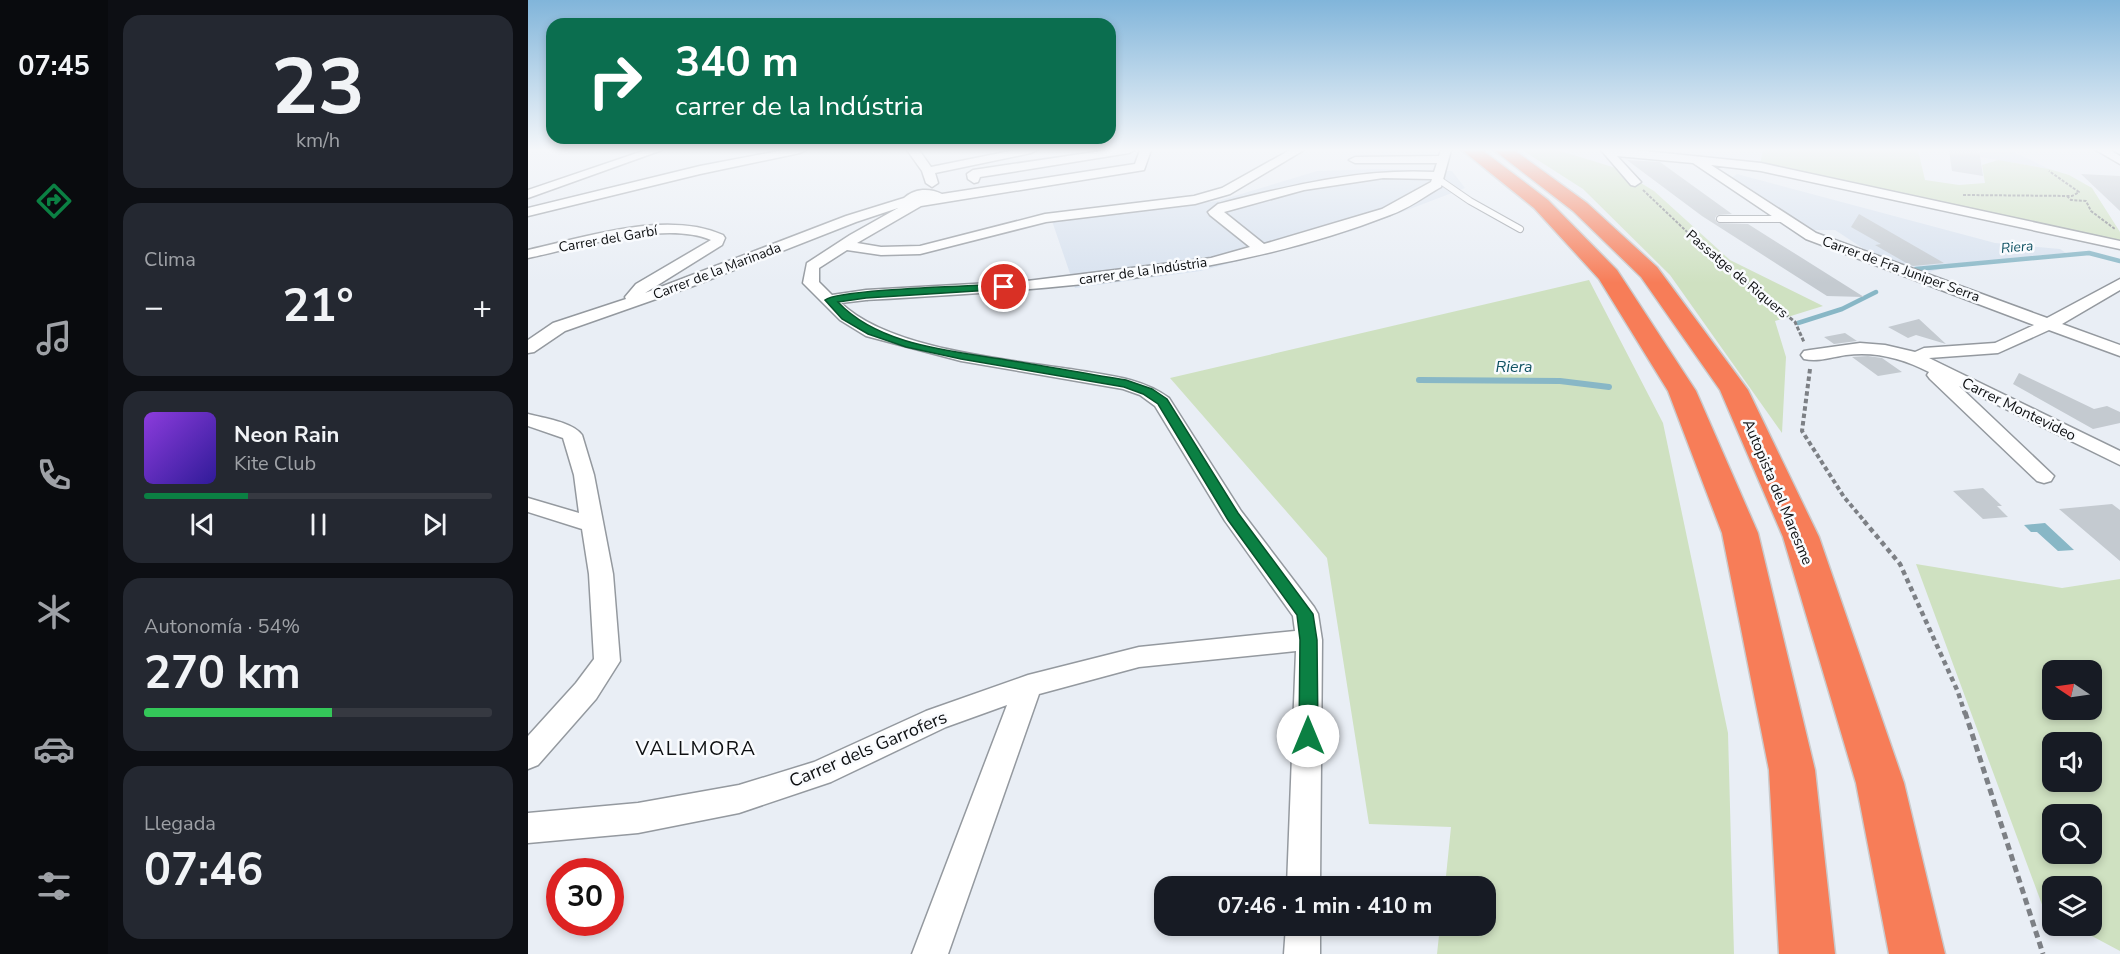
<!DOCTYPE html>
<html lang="es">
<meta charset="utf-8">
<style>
:root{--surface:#171b24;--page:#242831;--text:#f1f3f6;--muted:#9ea1a6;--line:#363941;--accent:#0b8043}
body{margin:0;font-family:"Nunito Sans",sans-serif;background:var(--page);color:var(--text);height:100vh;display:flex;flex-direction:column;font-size:22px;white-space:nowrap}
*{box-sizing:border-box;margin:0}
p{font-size:20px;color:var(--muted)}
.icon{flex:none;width:33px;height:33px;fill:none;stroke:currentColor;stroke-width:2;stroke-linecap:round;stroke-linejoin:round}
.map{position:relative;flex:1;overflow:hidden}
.sheet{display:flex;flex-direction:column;gap:15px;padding:15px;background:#0d0f14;width:420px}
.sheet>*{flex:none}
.hud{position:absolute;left:18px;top:18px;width:570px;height:126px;border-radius:18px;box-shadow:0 3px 9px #0003;background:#0b6e4f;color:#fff;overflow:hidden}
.needle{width:39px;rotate:283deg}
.controls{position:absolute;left:1514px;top:660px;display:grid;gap:12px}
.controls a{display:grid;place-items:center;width:60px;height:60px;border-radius:12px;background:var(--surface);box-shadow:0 3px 9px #0003;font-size:30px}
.speed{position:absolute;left:18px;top:858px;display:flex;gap:12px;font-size:30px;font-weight:700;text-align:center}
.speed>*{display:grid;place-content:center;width:78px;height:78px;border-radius:50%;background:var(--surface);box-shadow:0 3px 9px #0003;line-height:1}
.speed .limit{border:9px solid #d22;background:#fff;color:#111}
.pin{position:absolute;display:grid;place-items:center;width:51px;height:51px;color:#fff;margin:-26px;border:3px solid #fff;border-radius:50%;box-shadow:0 2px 6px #0007}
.me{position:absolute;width:66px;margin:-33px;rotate:0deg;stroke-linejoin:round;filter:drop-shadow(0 0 4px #0008)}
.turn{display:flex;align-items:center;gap:21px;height:126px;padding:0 30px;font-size:27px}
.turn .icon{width:78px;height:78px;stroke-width:2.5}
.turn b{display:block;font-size:42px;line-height:51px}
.big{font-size:45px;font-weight:700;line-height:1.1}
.sheet .tile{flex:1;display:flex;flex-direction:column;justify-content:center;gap:9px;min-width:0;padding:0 21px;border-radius:18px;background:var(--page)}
.sheet .dial{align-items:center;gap:0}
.dial b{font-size:78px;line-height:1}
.song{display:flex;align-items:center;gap:18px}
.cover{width:72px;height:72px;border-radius:9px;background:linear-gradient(135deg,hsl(270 70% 55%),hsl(250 70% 35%))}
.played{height:6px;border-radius:3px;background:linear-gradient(90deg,var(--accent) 30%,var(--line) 30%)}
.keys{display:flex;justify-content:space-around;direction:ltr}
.heat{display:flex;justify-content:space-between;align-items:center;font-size:33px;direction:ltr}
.charge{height:9px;border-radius:4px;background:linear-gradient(90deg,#34c759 54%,var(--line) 0)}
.trip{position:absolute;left:626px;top:876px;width:342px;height:60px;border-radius:18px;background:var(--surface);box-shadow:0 3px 9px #0003;font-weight:700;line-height:60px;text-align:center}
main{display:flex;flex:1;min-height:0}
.menu{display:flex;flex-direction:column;width:108px;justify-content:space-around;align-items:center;background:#090b0e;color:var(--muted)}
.menu .icon{width:42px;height:42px}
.menu .active{color:var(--accent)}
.menu b{font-size:27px;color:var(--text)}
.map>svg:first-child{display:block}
.built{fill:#d8e2ef}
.green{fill:#cfe1c1;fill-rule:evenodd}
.water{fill:#88b7c6}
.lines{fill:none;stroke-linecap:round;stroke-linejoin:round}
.stream-far1{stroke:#88b7c6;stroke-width:4.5}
.stream{stroke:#88b7c6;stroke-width:6}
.building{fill:#c4cad0}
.service-casing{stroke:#94999f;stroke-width:8}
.minor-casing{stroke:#94999f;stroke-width:3}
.motorway-casing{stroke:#cacacb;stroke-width:3}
.path-far4{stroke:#7d8085;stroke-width:2;stroke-dasharray:3 1.5;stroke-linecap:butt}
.path-far3{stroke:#7d8085;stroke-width:3;stroke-dasharray:4 2;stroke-linecap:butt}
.path-far2{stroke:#7d8085;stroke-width:4;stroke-dasharray:4.5 3;stroke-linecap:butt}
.path-far1{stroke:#7d8085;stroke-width:4.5;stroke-dasharray:5 4;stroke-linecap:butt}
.path{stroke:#7d8085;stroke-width:5;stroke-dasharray:7 4.5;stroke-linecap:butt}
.service{stroke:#fff;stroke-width:6}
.minor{fill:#fff;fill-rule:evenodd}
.motorway{fill:#f77d58;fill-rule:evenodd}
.route{fill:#0b8043;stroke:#07532c;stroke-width:1.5}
.labels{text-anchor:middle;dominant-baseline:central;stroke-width:5;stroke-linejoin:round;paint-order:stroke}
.far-street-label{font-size:14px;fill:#0d0f11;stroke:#f9fbfe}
.far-water-label{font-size:14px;font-style:italic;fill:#115363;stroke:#f9fbfe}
.street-label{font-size:15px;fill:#0d0f11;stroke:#f9fbfe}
.water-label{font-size:16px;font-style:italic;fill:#115363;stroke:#f9fbfe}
.near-street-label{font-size:18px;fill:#0d0f11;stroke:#f9fbfe}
.near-neighbourhood-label{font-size:20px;letter-spacing:1.5px;fill:#0d0f11;stroke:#f9fbfe}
</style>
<main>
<nav class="menu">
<b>07:45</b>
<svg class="icon active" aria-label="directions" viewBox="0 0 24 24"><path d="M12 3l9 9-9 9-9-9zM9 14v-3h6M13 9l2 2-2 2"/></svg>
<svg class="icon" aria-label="music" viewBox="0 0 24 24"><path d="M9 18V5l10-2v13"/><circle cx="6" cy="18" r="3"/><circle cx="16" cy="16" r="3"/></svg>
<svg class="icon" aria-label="phone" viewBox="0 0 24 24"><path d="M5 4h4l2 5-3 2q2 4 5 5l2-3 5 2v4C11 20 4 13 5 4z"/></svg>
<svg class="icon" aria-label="climate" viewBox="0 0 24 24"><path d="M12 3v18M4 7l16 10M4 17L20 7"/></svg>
<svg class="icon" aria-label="car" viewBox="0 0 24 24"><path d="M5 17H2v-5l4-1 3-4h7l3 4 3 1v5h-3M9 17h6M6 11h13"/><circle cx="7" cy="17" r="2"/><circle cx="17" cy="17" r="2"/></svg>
<svg class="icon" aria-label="filters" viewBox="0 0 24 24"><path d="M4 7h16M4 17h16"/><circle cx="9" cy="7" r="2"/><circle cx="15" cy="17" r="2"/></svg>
</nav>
<section class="sheet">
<div class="tile dial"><b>23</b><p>km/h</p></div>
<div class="tile"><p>Clima</p>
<div class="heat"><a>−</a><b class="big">21°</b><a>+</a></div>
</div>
<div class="tile">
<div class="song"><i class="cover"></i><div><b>Neon Rain</b><p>Kite Club</p></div></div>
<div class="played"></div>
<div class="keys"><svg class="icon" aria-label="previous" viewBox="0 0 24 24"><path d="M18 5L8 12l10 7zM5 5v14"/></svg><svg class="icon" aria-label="pause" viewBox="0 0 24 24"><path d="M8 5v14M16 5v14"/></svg><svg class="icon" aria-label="next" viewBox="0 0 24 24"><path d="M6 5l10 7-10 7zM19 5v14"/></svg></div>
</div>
<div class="tile"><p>Autonomía · 54%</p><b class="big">270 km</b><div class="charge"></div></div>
<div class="tile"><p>Llegada</p><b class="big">07:46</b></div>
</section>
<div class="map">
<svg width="1592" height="954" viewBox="0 0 1592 954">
<rect width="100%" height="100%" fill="#e9eef5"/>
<path class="built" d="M1412,150h70l39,19 -51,-9z
M849,169l75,2 13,17 -113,43 -152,40 -125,17 -23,-67 33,-7 133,-13 99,-30z
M1209,174l258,69 65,6 6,4 -103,10 -34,9 -62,-21 -32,-21h-23l-82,-51z"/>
<path class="green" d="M994,150h35l59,18 38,23 76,69 93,46 -48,15 11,36 -4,76 -112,-158 -87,-86z
M1235,150h155l7,30 34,5 26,-2 -3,-18 16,-5 51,9 20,6 23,13 28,44v11l-360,-78z
M1061,280l74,143 65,310 6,221h-297l3,-28h45v-40h-40l6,-59 -82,-3 -42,-266 -157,-180z
M1388,564l146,24 58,-9v372l-47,-25h18v-40h-39v28l-8,-4zM1524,670h39v40h-39zM1524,742h39v40h-39zM1524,814h39v40h-39z"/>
<path class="water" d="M1517,523l29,27 -16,1 -21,-19h-6l-7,-7z"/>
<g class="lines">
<path class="stream-far1" d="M1388,269l173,-16 31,8
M1270,323l44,-14 34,-17"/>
<path class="stream" d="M891,380l141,1 49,6"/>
</g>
<path class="building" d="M1421,150h30l4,26 -31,-5z
M1099,160l33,2 72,52 -15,1 -2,3 2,5 31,1 116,73 -37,-1 -125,-80z
M1553,174l39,2v35z
M1331,214l85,49 -31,3 -5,-2 -33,-19 6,-1 -30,-17z
M1391,319l27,25 -30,-9 -8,3 -20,-11z
M1317,333l12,8 -23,3 -10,-7z
M1340,356l14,2 20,14 -24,4 -26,-19z
M1491,373l75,36 13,-3 13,6v11l-27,6 -80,-45z
M1455,488l19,18h-5l11,11 -25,2 -30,-28z
M1584,504l8,6v51l-61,-52z"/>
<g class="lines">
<g class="service-casing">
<path id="service" d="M910,179l32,22 50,28
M1192,219h65"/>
</g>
<g class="minor-casing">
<path id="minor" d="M118,150h16l-134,48v-8z
M256,150h22l-6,3 -100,21 -172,42v-8l172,-42z
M379,150h12l12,17 84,-17h22l-6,3 -96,20 3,10 -6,4 -6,-4 -4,-12z
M580,150h27l-6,3 -149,24 -2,5 -4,1 -6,-4 -1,-5 6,-4z
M612,150h11l-7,20 -223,36 -64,37 24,4 39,-1 125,-32 149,-18 28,-8 68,-38h14l-74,44 -35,10 -149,18 -126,32 -39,1 -34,-5 -28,18v14l13,13 34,-5 161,-9 184,-23 39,-11 -40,-32 -2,-3 10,-8c72,-18 142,-36 216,-32l3,-9h-82l-6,-3 6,-3 84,-1 2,-6h10l-10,37c-16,9 -33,22 -51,28 -167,65 -348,75 -524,85l-25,3c50,48 173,57 241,68 31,5 61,8 87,27l72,113 73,96 4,7 4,26 -2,246h-33l9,-235 -157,16 -100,27 -91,260h-36l95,-249 -61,22 -115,55 -92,31 -101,20 -110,10v-30l110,-10 101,-18 75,-23 112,-51 102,-36 111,-28 156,-16 -2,-15 -68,-95 -70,-115 -15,-11 -17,-6 -162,-28 -95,-25 -26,-16 -37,-37 4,-20 43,-28 48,-27 -42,14 -163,64 -128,45 -31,21 -6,1v-13l25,-17 73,-24 -1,-2 11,-13 75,-44c-45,-20 -135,8 -183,18v-8c59,-13 138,-40 195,-15l2,3 -3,7 -77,48 201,-77 58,-18c11,-10 26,-10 38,-4l193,-30zM855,178l49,1 -1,3 -49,27 -118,35 -40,-32 80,-22z
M1073,150h34l126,13 359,78v8l-359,-78 -50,-6 105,68 231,85 73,-39v11l-58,34 58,21v11l-71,-26 -51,23 -69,5 191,93v14l-161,-79 95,90 -3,5 -7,2 -7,-2 -107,-102 -3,-4 2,-3c-25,-13 -53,-21 -83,-17 -14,2 -27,7 -42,4l-3,-4 3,-4 6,-1 50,-7 25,2 30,7 9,-4 71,-5 39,-18 -228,-86 -113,-76 -76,-7 24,26 -6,4 -4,-1z
M1568,150h14l10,6v8z
M0,414c15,4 45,8 54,21l12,40 19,99 7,87 -24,38 -58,66 -10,4v-33l48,-53 18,-24 -5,-85 -7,-45 -54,-17v-14l51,15 -5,-38 -11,-37 -35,-12z
M758,926h34v28h-36z"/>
</g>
<g class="motorway-casing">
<path id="motorway" d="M934,150h20l66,50 69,70 79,121 62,142 57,237 20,184h-56l-10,-184 -47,-237 -54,-142 -69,-112 -65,-71z
M966,150h20l73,53 70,64 91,123 71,147 85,246 41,171h-56l-33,-171 -73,-246 -63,-147 -79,-113 -68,-66z"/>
</g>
<path class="path-far4" d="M1115,190l60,57
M1435,195l109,1 7,-4 -30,-21
M1539,196l4,4 15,1 5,10 24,18"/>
<path class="path-far3" d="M1173,246l94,76 9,20"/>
<path class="path-far2" d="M1282,369l-8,62 42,66 21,25"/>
<path class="path-far1" d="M1336,521l36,43 58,128 7,22"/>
<path class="path" d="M1437,712l78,242"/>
<use href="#service" class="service"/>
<use href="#minor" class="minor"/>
<use href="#motorway" class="motorway"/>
</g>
<linearGradient id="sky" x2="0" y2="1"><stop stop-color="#81b5da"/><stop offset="0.53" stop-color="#f5f7fa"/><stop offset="1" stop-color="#f5f7fa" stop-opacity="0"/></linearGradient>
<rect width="1592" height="283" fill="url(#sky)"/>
<path class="route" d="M476,284l5,3 -2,2 -141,9 -28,4c42,45 118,49 175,59 38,6 75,13 113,19l26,9 15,10 71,114 75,101 4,26 1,96 -3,6 -7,3 -6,-3 -3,-6 1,-96 -3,-25 -69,-95 -70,-116 -15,-10 -19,-7 -163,-28 -55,-12 -38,-13 -26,-15 -17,-19c15,-11 151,-14 179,-16z"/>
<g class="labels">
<g class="far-street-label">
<text transform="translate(80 239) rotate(-10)">Carrer del Garbí</text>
<text transform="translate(1373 269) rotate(20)">Carrer de Fra Juniper Serra</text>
<text transform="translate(189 271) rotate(-21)">Carrer de la Marinada</text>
<text transform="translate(615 271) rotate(-8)">carrer de la Indústria</text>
<text transform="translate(1209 274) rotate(40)">Passatge de Riquers</text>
</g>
<g class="far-water-label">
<text transform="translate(1489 247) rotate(-5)">Riera</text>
</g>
<g class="street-label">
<text transform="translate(1491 409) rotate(26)">Carrer Montevideo</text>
<text transform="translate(1250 492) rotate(67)">Autopista del Maresme</text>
</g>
<g class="water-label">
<text x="986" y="367">Riera</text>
</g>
<g class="near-street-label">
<text transform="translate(340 749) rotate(-23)">Carrer dels Garrofers</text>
</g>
<g class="near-neighbourhood-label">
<text x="168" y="748">VALLMORA</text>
</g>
</g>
</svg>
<div class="controls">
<a><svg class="needle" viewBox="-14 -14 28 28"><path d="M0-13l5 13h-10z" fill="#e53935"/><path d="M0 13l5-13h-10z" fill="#9ea1a6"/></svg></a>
<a><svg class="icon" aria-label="sound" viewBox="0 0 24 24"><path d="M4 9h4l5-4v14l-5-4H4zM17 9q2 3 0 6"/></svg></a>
<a><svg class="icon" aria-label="search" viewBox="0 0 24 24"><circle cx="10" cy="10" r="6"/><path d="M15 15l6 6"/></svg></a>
<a><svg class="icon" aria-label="layers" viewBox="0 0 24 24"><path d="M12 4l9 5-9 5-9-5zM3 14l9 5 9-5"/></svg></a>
</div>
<div class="speed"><div class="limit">30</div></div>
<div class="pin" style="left:476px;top:287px;background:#d93025"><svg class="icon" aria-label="arrive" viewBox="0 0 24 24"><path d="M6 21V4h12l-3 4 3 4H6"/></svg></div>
<svg class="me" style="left:780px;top:736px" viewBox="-20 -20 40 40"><circle r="19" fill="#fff"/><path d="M0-13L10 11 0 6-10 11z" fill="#0b8043"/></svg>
<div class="trip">07:46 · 1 min · 410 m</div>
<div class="hud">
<div class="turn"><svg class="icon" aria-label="right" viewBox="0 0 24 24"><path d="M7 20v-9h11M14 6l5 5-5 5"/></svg><div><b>340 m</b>carrer de la Indústria</div></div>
</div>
</div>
</main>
